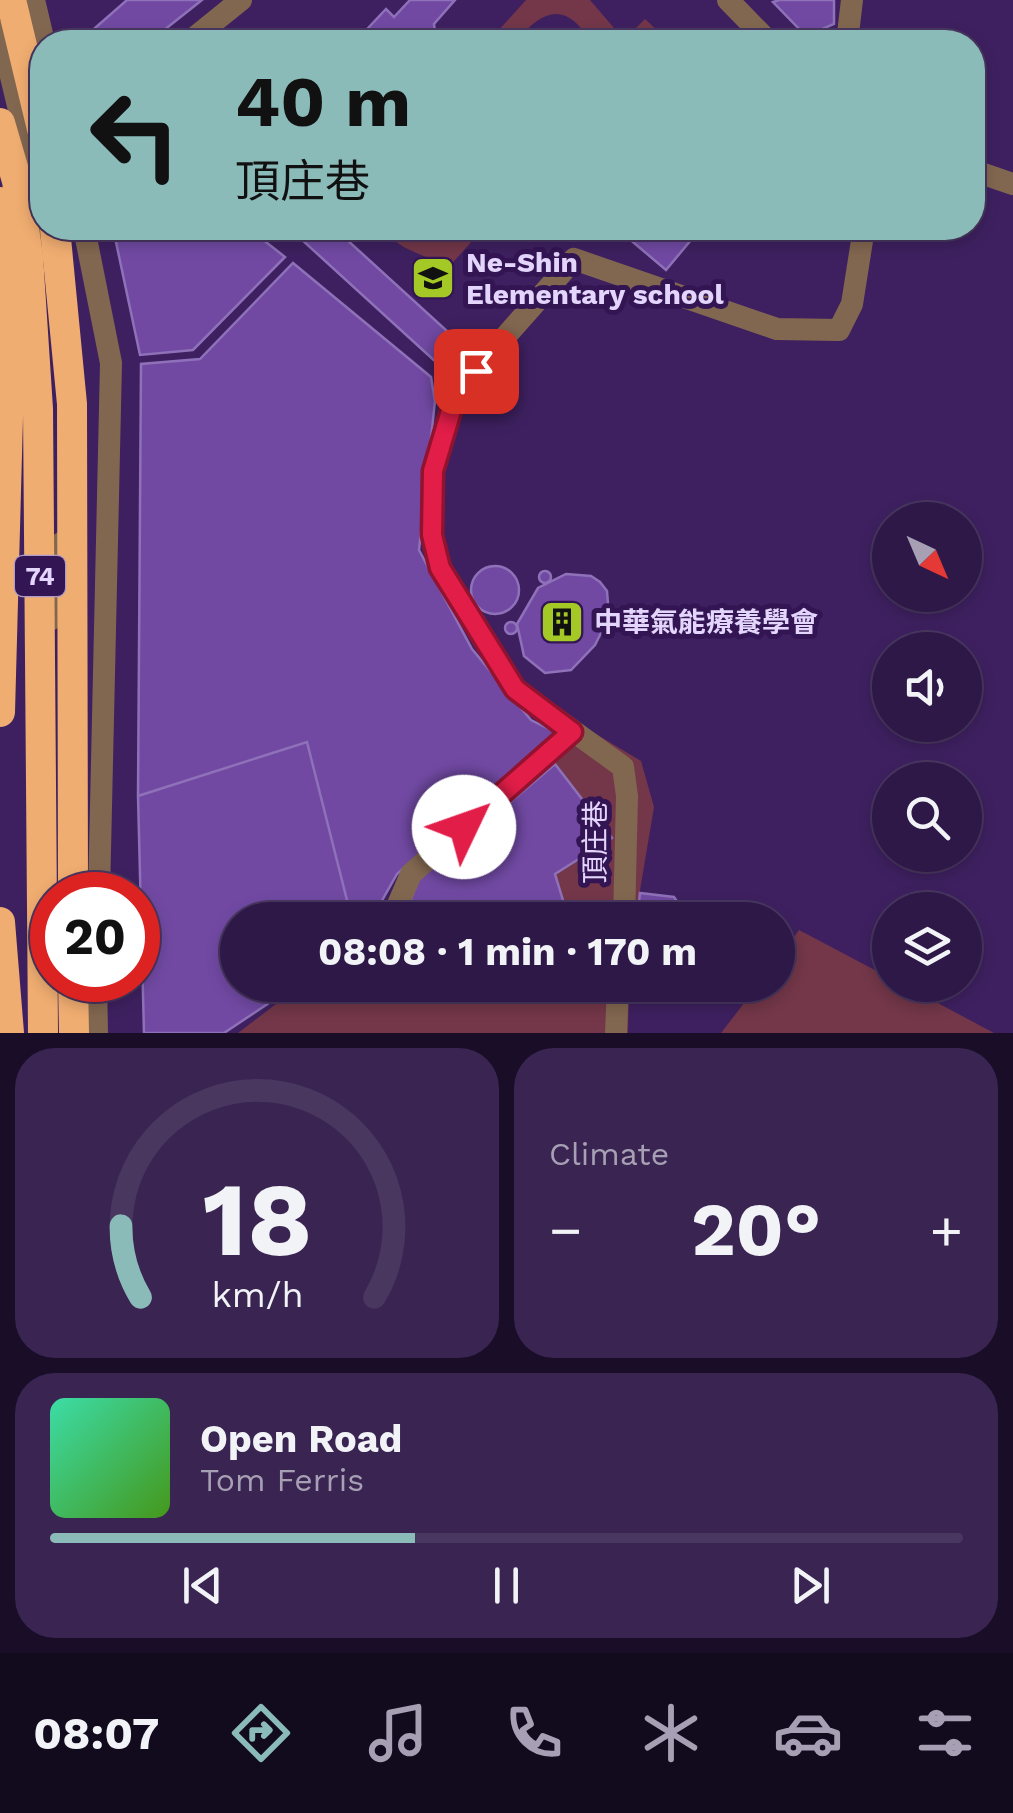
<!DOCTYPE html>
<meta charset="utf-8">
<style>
:root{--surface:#2e1848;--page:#3a2552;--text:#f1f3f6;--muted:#a7a0b4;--line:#493760;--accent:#8bbbb9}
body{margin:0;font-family:"Work Sans","Noto Sans TC",sans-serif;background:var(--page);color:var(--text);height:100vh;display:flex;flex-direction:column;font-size:38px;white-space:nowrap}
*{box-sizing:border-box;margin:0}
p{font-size:32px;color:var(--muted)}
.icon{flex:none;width:55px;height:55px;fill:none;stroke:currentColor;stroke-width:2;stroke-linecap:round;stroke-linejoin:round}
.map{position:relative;height:1033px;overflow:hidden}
.sheet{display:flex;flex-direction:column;gap:15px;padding:15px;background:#190d28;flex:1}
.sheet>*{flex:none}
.banner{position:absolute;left:30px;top:30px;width:955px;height:210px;border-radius:40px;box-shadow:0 5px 15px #0003,0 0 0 2px var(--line);background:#8bbbb9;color:#111;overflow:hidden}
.needle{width:65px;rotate:136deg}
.controls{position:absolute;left:872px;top:502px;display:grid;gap:20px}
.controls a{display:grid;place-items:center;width:110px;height:110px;border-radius:50%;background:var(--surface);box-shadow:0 5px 15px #0003,0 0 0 2px var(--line);font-size:50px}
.speed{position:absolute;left:30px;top:872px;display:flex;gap:20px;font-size:50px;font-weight:700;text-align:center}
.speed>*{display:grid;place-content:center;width:130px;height:130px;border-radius:50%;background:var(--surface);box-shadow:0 5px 15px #0003,0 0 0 2px var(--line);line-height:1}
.speed .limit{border:15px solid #d22;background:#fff;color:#111}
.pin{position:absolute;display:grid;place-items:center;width:85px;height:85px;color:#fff;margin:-42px;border-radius:20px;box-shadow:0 5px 15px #0006}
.me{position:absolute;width:110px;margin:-55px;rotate:48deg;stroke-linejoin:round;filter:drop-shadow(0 0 8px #0008)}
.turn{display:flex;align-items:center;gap:35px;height:210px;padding:0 40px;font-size:45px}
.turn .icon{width:130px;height:130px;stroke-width:2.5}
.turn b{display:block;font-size:70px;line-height:85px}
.big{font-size:75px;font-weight:700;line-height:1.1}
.sheet .widget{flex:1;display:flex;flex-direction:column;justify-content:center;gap:15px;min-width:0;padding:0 35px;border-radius:40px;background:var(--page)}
.sheet .dial{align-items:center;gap:0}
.dial svg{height:260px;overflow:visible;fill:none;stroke:var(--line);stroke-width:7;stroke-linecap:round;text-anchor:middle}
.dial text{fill:var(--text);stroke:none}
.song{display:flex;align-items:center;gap:30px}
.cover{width:120px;height:120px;border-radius:15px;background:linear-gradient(135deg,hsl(160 70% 55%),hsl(100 70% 35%))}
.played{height:10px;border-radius:5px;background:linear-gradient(90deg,var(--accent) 40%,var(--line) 40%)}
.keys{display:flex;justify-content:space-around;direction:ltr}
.heat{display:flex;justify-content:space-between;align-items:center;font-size:55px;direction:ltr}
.sheet .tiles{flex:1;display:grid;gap:15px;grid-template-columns:1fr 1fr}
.widget:last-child{grid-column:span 2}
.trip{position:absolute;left:220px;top:902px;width:575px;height:100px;border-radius:50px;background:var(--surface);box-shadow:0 5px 15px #0003,0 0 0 2px var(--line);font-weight:700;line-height:100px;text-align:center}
.tabs{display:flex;height:160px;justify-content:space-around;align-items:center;background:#120a1d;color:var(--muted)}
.tabs .icon{width:70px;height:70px}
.tabs .current{color:var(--accent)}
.tabs b{font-size:45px;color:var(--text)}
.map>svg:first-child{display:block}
.green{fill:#733749}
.building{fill:#7149a3;stroke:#8e71b8;stroke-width:2.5}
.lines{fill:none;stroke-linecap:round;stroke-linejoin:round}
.minor{stroke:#826750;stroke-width:22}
.highway{stroke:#f0ad71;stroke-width:30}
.highway-bridge{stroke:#f0ad71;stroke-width:30}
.route-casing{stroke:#92132f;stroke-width:25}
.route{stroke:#e11d48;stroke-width:18}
.labels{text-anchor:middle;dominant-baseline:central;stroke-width:10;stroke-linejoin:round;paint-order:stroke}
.shield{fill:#341554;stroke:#ae9bc9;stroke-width:2.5}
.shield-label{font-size:25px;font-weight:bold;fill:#e3d5fb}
.poi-label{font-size:28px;font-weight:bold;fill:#e3d5fb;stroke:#341554;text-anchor:start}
.street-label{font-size:28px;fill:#e3d5fb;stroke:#341554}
</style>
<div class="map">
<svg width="1013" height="1033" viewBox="0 0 1013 1033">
<rect width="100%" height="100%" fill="#3e2060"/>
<path class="green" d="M526,0h64l24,28 6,14h-29c-26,-42 -48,-32 -76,0h-27z
M645,19l15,14 -8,9h-30z
M384,228l49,4 51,-4 -38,42c-20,-19 -46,-16 -62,-42z
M561,713l80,48 13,46 -19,113h-248z
M799,930l91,48v7h14l90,48h-273l37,-48h20v-26z
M301,985h328l-1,48h-390z"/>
<path class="building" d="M127,0h75l-53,42h-70z
M410,0h45l-21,24 2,18h-81l31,-33 8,8z
M779,0h55v24l-28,12 -33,-34z
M113,228h135l37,29 -92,93 -53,5z
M289,228h45l124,113 -20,23z
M645,228h56l-35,42 -33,-28z
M293,263l138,114 4,24 -16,149 53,99 59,71 26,13 -160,141 -26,46h-19l-45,-178 -169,54 3,-432 59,-5z
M471 590a24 24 0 1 1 48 0a24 24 0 1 1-48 0Z
M539 577a6 6 0 1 1 12 0a6 6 0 1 1-12 0Z
M566,574l25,2 9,6 7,9 2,26 -14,28 -24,25 -26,3 -21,-17 -7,-32 21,-36z
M505 628a6 6 0 1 1 12 0a6 6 0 1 1-12 0Z
M307,742l45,178h-114v65h58l-72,48h-80l-6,-237z
M555,764l57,74 -57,36 14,46h-154l-8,-10 11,-30z
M640,893l34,4 15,22 -52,1z
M464,985h42l-28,17z"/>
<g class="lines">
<path class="minor" d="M34,0l10,42
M728,0l41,42
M0,31l31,129 14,92
M189,42l52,-42
M847,42l5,-42
M972,170l41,14
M84,228l27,135 -12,532
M50,620l11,-77
M405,920l-9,-11 15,-35 160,-142
M624,920l3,-124 -4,-29 -108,-78 -75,-121 -8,-33 1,-64 20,-67 22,-33 99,-112 203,70 62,1 13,-26 12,-76
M96,980l1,53
M616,1033l2,-48"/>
<path class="highway" d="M11,0l31,129
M55,228l17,176 1,491
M0,922l9,111
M73,980l1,53"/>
<path class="highway-bridge" d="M0,123l17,58 11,75 10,153 5,624
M0,202l9,179 -9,331"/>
</g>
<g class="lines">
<g class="route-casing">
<path id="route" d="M464,827l108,-95 -57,-43 -75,-121 -8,-33 1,-64 20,-67 23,-33"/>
</g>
<use href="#route" class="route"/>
</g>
<defs>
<g id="school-square" transform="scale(2.25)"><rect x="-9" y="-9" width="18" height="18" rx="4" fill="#a4c825" stroke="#341554"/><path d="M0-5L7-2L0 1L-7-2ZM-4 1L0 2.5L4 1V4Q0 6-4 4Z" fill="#111"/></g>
<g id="building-square" transform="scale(2.25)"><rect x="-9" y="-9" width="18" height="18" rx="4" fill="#a4c825" stroke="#341554"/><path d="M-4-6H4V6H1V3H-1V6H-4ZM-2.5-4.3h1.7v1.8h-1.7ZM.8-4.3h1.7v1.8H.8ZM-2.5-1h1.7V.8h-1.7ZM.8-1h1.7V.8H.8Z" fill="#111"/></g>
</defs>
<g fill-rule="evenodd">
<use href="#school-square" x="433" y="278"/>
<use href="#building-square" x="562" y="622"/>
</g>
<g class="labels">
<rect class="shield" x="15" y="556" width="50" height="40" rx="8"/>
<g class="shield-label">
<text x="40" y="576">74</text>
</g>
<g class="poi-label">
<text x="466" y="262">Ne-Shin<tspan x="466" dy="32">Elementary school</tspan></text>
<text x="594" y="622">中華氣能療養學會</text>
</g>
<g class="street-label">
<text transform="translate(595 842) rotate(-90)">頂庄巷</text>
</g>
</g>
</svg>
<div class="controls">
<a><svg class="needle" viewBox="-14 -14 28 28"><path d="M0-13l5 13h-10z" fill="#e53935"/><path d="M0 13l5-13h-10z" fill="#a7a0b4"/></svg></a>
<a><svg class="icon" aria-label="sound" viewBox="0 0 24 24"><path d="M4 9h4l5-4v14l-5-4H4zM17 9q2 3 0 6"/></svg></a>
<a><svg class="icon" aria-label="search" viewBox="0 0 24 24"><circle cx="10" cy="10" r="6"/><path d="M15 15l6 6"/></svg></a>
<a><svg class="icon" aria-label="layers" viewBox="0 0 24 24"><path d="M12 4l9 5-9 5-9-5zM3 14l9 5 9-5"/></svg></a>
</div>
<div class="speed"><div class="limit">20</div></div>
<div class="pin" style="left:476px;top:371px;background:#d93025"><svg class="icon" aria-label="arrive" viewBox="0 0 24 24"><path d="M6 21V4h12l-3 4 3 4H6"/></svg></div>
<svg class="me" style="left:464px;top:827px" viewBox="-20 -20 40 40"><circle r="19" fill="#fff"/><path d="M0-13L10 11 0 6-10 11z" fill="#e11d48"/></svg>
<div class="trip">08:08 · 1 min · 170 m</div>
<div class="banner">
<div class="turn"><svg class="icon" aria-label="left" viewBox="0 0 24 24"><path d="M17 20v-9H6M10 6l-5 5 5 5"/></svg><div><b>40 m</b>頂庄巷</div></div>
</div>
</div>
<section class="sheet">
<div class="tiles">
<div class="widget dial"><svg viewBox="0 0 100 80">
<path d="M14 69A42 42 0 1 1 86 69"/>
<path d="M14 69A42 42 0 0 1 8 47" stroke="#8bbbb9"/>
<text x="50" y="56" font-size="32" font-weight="700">18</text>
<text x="50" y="72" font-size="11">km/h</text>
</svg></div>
<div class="widget"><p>Climate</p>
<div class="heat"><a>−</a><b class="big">20°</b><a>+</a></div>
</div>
<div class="widget">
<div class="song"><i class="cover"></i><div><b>Open Road</b><p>Tom Ferris</p></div></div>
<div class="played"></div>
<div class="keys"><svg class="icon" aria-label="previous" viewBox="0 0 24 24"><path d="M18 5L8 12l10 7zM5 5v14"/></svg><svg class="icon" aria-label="pause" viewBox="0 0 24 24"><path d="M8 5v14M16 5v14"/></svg><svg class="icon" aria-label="next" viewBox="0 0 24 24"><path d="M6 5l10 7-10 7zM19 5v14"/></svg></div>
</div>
</div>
</section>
<nav class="tabs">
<b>08:07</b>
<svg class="icon current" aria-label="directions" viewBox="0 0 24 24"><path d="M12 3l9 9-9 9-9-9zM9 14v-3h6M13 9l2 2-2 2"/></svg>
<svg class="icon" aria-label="music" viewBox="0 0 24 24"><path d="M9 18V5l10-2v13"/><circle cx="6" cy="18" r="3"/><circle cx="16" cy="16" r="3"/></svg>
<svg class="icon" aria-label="phone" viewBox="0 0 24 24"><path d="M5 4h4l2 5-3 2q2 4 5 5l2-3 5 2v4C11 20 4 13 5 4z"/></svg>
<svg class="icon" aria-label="climate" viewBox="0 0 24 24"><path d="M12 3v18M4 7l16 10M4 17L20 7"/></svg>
<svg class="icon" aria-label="car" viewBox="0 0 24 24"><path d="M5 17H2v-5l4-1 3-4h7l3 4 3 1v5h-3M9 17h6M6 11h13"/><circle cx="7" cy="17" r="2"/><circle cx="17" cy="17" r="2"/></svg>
<svg class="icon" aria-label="filters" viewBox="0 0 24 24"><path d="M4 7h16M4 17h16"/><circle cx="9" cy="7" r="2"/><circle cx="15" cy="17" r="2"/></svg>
</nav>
